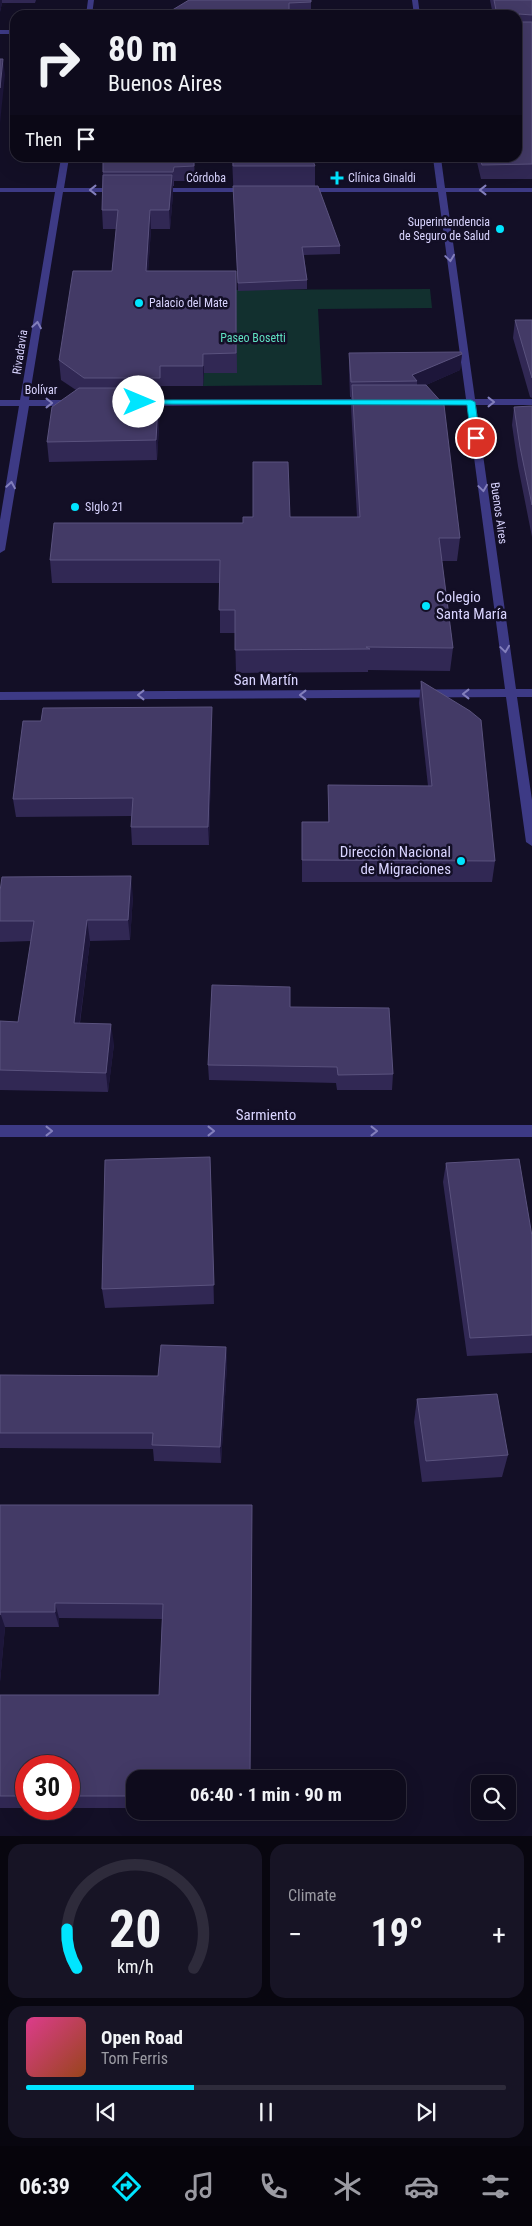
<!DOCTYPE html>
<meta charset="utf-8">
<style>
:root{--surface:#0e0b1c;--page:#171425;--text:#f1f3f6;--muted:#9b9ba3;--line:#2e2b3b;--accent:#00e5ff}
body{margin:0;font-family:"Roboto Condensed",sans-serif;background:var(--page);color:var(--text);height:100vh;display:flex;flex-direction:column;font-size:19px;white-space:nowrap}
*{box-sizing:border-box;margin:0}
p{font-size:16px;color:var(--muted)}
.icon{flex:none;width:28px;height:28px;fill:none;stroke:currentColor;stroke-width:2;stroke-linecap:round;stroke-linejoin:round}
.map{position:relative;height:1836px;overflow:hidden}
.sheet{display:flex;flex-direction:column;gap:8px;padding:8px;background:#08060f;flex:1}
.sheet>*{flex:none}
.banner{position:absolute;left:10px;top:10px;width:512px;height:152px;border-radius:15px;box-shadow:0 5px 20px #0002,0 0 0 1px var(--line);background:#0e0b1c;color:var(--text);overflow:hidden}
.fabs{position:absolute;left:471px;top:1775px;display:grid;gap:10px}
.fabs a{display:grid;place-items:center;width:45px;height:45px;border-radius:10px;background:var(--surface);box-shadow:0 5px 20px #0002,0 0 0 1px var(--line);font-size:25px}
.speed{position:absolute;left:15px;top:1755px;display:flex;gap:10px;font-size:25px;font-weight:700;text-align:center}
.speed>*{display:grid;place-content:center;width:65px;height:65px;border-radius:50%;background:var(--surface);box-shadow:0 5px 20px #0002,0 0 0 1px var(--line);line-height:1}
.speed .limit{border:8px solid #d22;background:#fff;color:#111}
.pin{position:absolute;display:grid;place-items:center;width:42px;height:42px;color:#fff;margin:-21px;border:2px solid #fff;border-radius:50%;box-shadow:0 1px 5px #0007}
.me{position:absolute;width:55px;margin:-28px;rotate:90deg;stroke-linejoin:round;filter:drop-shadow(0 0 4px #0008)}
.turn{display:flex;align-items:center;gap:18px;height:105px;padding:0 15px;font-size:22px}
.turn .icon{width:65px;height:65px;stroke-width:2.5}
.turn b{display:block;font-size:35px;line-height:42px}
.then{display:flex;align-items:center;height:48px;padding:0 15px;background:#0003;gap:10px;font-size:19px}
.big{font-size:38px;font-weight:700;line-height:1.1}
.sheet .card{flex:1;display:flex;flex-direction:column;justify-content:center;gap:8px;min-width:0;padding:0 18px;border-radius:15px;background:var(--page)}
.sheet .dial{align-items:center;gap:0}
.dial svg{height:130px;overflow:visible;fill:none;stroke:var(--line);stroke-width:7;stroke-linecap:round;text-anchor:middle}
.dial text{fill:var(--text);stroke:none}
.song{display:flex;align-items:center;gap:15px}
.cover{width:60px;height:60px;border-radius:8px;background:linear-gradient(135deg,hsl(330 70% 55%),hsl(20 70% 35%))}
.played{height:5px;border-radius:2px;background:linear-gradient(90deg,var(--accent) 35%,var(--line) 35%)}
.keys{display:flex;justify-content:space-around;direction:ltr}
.heat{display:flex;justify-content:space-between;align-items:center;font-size:28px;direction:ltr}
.sheet .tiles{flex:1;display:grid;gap:8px;grid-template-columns:1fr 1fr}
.card:last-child{grid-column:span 2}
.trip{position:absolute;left:126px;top:1770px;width:280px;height:50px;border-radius:15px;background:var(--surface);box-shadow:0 5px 20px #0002,0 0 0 1px var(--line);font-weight:700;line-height:50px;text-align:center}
.tabs{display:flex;height:80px;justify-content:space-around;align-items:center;background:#06040b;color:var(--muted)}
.tabs .icon{width:35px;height:35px}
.tabs .selected{color:var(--accent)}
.tabs b{font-size:22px;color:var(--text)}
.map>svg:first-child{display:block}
.green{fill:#12302f}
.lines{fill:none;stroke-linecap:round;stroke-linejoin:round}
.street{fill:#3d3a85;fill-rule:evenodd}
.wall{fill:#312854}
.shaded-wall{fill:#1d163a}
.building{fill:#433a66;stroke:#5a527e}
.oneway{stroke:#837fbc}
.route{fill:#00e5ff;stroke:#0095a6}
.poi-dot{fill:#00e5ff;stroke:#130f26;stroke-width:2}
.labels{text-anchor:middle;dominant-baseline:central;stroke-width:5;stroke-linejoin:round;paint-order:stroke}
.far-street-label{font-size:12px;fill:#d9d4ff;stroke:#130f26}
.far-poi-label{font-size:12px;fill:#d9d4ff;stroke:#130f26;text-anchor:start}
.far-park-label{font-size:12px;fill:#5fe0c0;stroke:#130f26}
.poi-label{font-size:15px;fill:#d9d4ff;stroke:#130f26;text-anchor:start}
.street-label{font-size:15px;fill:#d9d4ff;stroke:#130f26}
</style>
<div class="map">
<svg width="532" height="1836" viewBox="0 0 532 1836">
<rect width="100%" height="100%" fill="#130f26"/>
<!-- green -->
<path class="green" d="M 430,289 L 432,308 L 318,309 L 322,385 L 203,386 L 206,290 Z"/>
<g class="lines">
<!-- street -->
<path class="street" d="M 88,0 L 94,0 L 92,15 L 86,15 Z
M 412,0 L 418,0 L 420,15 L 414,15 Z
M 0,30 L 15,30 L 15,34 L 0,34 Z
M 61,158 L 69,158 L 64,188 L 120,188 L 124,190 L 120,192 L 63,192 L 29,400 L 75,400 L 80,403 L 75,406 L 29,406 L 5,550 L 0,553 L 0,520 L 19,406 L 0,406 L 0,400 L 20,400 L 55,192 L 0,192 L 0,188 L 56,188 Z
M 433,158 L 441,158 L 445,188 L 532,188 L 532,192 L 446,192 L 475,399 L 532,399 L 532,405 L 476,405 L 516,689 L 532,689 L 532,697 L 517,697 L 532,800 L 532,846 L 526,842 L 506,697 L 0,700 L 0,692 L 505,689 L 467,405 L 425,405 L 420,402 L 425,399 L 466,399 L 438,192 L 302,192 L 298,190 L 302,188 L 437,188 Z
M 154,188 L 250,188 L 254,190 L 250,192 L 154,192 Z
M 367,399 L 370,400 L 370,404 L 142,406 L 137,403 L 142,400 Z
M 0,1125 L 532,1125 L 532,1137 L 0,1137 Z"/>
</g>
<!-- wall -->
<path class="wall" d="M 0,0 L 36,0 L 35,3 L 2,3 L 0,12 Z
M 133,0 L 311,0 L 311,15 L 164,15 L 189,0 Z
M 490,0 L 532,0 L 532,179 L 481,179 L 476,158 L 518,158 L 518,15 L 493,15 Z
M 103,158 L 194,158 L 195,181 L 174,181 L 174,186 L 173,186 L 173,194 L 170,229 L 151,229 L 148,271 L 236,271 L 237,373 L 204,373 L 203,386 L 161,386 L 161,398 L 160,398 L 160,408 L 157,460 L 49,462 L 47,442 L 76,390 L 61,380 L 59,360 L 112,271 L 116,229 L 103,229 L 102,210 Z
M 232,158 L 344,158 L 343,160 L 313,161 L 315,166 L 315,186 L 340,246 L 340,254 L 304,255 L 307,280 L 307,289 L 238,291 Z
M 515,320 L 532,320 L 532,398 L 530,397 L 513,338 Z
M 349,353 L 462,354 L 460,370 L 426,385 L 460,538 L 457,561 L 442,561 L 453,648 L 450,671 L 368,670 L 368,672 L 236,673 L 235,633 L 220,633 L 220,583 L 52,583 L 50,560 L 243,523 L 290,517 L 357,517 L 351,407 L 351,397 L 350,397 L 349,369 Z
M 532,406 L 532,537 L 518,466 L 512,425 L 514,407 Z
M 421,681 L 495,861 L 492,882 L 302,882 L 302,822 L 328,822 L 328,785 L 428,786 L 419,703 Z
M 212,707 L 212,725 L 209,845 L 132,845 L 131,827 L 131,816 L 16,817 L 13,799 L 41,721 Z
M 0,891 L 133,896 L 130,940 L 90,941 L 80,1023 L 114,1044 L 108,1092 L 0,1090 L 0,1021 L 18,1022 L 31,941 L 0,942 Z
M 290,1007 L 393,1074 L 392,1090 L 337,1090 L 336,1083 L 209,1080 L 208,1065 Z
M 210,1157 L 214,1304 L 105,1308 L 102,1289 Z
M 446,1163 L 532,1236 L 532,1353 L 467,1356 L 443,1182 Z
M 226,1347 L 227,1364 L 221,1463 L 154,1461 L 153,1449 L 0,1448 L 0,1375 L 158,1376 Z
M 417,1399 L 508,1455 L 502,1477 L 422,1482 L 414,1422 Z
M 0,1505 L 252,1505 L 252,1521 L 135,1779 L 135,1808 L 69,1808 L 69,1766 L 26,1766 L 26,1808 L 0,1808 L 0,1695 L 159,1695 L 162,1619 L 59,1618 L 59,1627 L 5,1627 L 0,1682 Z"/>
<!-- shaded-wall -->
<path class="shaded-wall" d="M 0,0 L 2,0 L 2,3 L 0,12 Z
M 3,59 L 5,75 L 0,123 L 0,88 Z
M 172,175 L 173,194 L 170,229 L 169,210 Z
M 150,210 L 151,229 L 147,290 L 146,271 Z
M 203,354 L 204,373 L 203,386 Z
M 462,354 L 460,370 L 417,389 L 417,381 L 412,375 Z
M 159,388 L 160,408 L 157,460 L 156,440 Z
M 212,707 L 212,725 L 209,845 L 208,827 Z
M 131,876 L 133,896 L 130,940 L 128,920 Z
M 87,920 L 90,941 L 77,1043 L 74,1023 Z
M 111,1024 L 114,1044 L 108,1092 L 106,1073 Z
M 226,1347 L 227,1364 L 221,1463 L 220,1447 Z
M 55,1603 L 59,1618 L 59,1627 L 55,1612 Z
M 0,1612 L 5,1627 L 0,1682 Z"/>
<!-- building -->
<path class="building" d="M 189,0 L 311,0 L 311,2 L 289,3 L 289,15 L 164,15 Z
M 494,0 L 532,0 L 532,15 L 519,14 L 518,20 L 519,22 L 532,22 L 532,164 L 482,165 L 480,158 L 518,158 L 518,15 L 497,15 Z
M 0,59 L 3,59 L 0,88 Z
M 103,158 L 194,158 L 194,166 L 174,167 L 173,172 L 103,172 Z
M 233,158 L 312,158 L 315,166 L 233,166 Z
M 103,175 L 172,175 L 169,210 L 150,210 L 146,271 L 236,271 L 236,353 L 203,354 L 203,366 L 160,366 L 160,378 L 84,378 L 59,360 L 73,271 L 112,271 L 118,210 L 102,210 Z
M 233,186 L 318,186 L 340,246 L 302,247 L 307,280 L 238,283 Z
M 515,320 L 532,320 L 532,378 Z
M 461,352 L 462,354 L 412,375 L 417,381 L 351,382 L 349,353 Z
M 352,385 L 426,385 L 444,405 L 460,538 L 439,538 L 453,648 L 366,647 L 370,649 L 235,650 L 235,610 L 219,610 L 220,560 L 50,560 L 54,523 L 243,523 L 243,517 L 253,517 L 253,462 L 288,462 L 290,517 L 360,517 Z
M 79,388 L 159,388 L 156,440 L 47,442 L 52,407 Z
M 532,406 L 532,505 L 520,447 L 514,407 Z
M 421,681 L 470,711 L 481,720 L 495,861 L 302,860 L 302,822 L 329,822 L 328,785 L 432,786 Z
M 212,707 L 208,827 L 131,827 L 133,798 L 13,799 L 23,721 L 41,721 L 43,708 Z
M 131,876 L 128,920 L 87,920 L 74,1023 L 111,1024 L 106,1073 L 0,1070 L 0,1021 L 18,1022 L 34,921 L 0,921 L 0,891 L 2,877 Z
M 212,985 L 290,987 L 290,1007 L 389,1008 L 393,1074 L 338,1075 L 337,1067 L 208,1065 Z
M 210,1157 L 214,1285 L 102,1289 L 105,1160 Z
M 519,1159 L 532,1236 L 532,1335 L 470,1338 L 446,1163 Z
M 161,1345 L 226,1347 L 220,1447 L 152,1445 L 153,1433 L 0,1433 L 0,1375 L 158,1376 Z
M 497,1394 L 508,1455 L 426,1461 L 417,1399 Z
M 0,1505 L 252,1505 L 250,1779 L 135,1779 L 135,1796 L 69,1796 L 69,1766 L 26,1766 L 26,1796 L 0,1796 L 0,1695 L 159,1695 L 163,1604 L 55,1603 L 55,1612 L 0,1612 L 0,1615 Z"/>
<!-- one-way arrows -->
<defs><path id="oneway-chevron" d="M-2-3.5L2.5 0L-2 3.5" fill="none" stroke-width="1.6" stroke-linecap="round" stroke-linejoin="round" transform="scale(1.25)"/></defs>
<g class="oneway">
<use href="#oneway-chevron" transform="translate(93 190) rotate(180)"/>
<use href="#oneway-chevron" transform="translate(483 190) rotate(-180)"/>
<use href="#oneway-chevron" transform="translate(450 258) rotate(82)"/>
<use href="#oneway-chevron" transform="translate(37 325) rotate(-81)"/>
<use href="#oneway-chevron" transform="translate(491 402)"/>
<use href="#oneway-chevron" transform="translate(49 403)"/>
<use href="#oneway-chevron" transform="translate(11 485) rotate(-81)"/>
<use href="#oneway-chevron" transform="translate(483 488) rotate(82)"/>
<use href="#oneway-chevron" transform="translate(505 649) rotate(82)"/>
<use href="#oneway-chevron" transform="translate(466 694) rotate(180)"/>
<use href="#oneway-chevron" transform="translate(141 695) rotate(180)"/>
<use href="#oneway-chevron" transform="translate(303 695) rotate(180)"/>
<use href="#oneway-chevron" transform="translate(49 1131)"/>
<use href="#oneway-chevron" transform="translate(211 1131)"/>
<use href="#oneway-chevron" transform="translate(374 1131)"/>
</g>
<!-- route -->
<path class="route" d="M 139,400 L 471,400 L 475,402 L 480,438 L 476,440 L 471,438 L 467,405 L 136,404 L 136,401 Z"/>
<!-- markers -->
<g class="poi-dot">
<path d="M334.5 170.5h5v5h5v5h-5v5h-5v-5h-5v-5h5z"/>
<circle cx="500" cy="229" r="5"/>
<circle cx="139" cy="303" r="5"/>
<circle cx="75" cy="507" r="5"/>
<circle cx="426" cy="606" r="5"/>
<circle cx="461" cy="861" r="5"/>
</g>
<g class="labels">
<!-- far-street labels -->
<g class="far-street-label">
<text x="206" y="178">Córdoba</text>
<text transform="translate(20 352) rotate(-81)">Rivadavia</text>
<text x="41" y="390">Bolívar</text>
<text transform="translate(499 513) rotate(82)">Buenos Aires</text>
</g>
<!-- far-poi labels -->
<g class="far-poi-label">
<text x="348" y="178">Clínica Ginaldi</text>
<text x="490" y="222" text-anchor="end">Superintendencia<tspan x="490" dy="14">de Seguro de Salud</tspan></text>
<text x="149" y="303">Palacio del Mate</text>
<text x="85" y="507">SIglo 21</text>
</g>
<!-- far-park labels -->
<g class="far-park-label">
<text x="253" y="338">Paseo Bosetti</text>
</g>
<!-- poi labels -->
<g class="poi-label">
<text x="436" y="597">Colegio<tspan x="436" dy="17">Santa María</tspan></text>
<text x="451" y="852" text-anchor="end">Dirección Nacional<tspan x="451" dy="17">de Migraciones</tspan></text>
</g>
<!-- street labels -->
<g class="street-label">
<text x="266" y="680">San Martín</text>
<text x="266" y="1115">Sarmiento</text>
</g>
</g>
</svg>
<div class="fabs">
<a><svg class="icon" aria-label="search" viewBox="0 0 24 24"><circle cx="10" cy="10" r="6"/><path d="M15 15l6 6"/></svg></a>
</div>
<div class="speed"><div class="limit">30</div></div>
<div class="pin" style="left:476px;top:438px;background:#d93025"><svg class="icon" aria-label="arrive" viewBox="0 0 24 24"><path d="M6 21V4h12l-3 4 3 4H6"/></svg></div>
<svg class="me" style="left:139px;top:402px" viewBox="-20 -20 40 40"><circle r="19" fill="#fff"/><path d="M0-13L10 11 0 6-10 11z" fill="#00e5ff"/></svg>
<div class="trip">06:40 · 1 min · 90 m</div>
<div class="banner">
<div class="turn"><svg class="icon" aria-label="right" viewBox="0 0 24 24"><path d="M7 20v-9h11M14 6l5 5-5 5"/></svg><div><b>80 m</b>Buenos Aires</div></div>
<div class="then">Then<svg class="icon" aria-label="arrive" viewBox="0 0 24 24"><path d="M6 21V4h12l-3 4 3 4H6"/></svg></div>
</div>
</div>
<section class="sheet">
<div class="tiles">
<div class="card dial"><svg viewBox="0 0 100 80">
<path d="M14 69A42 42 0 1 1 86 69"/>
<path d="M14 69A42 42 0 0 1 8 45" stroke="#00e5ff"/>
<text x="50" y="56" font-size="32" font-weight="700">20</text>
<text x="50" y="72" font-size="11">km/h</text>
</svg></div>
<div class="card"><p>Climate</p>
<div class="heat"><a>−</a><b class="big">19°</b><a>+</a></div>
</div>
<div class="card">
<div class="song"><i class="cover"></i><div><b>Open Road</b><p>Tom Ferris</p></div></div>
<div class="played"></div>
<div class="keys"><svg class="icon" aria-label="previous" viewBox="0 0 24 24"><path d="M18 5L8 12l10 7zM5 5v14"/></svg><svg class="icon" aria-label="pause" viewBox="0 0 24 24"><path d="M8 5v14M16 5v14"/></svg><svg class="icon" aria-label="next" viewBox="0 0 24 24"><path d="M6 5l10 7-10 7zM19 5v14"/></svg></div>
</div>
</div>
</section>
<nav class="tabs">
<b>06:39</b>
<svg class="icon selected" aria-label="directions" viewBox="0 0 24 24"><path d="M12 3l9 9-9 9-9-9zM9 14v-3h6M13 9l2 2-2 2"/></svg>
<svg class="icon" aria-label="music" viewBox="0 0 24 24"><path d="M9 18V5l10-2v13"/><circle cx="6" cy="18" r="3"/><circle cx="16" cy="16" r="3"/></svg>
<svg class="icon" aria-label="phone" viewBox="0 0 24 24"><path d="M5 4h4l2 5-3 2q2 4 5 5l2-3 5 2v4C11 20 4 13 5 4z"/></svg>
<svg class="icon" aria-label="climate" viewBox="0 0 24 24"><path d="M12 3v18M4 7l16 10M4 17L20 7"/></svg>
<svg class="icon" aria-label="car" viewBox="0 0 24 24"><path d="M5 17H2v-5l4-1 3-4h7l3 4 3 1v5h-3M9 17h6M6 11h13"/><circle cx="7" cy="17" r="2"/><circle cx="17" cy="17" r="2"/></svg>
<svg class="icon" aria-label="filters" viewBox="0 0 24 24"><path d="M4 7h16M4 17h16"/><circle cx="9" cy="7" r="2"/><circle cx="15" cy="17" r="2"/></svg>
</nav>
